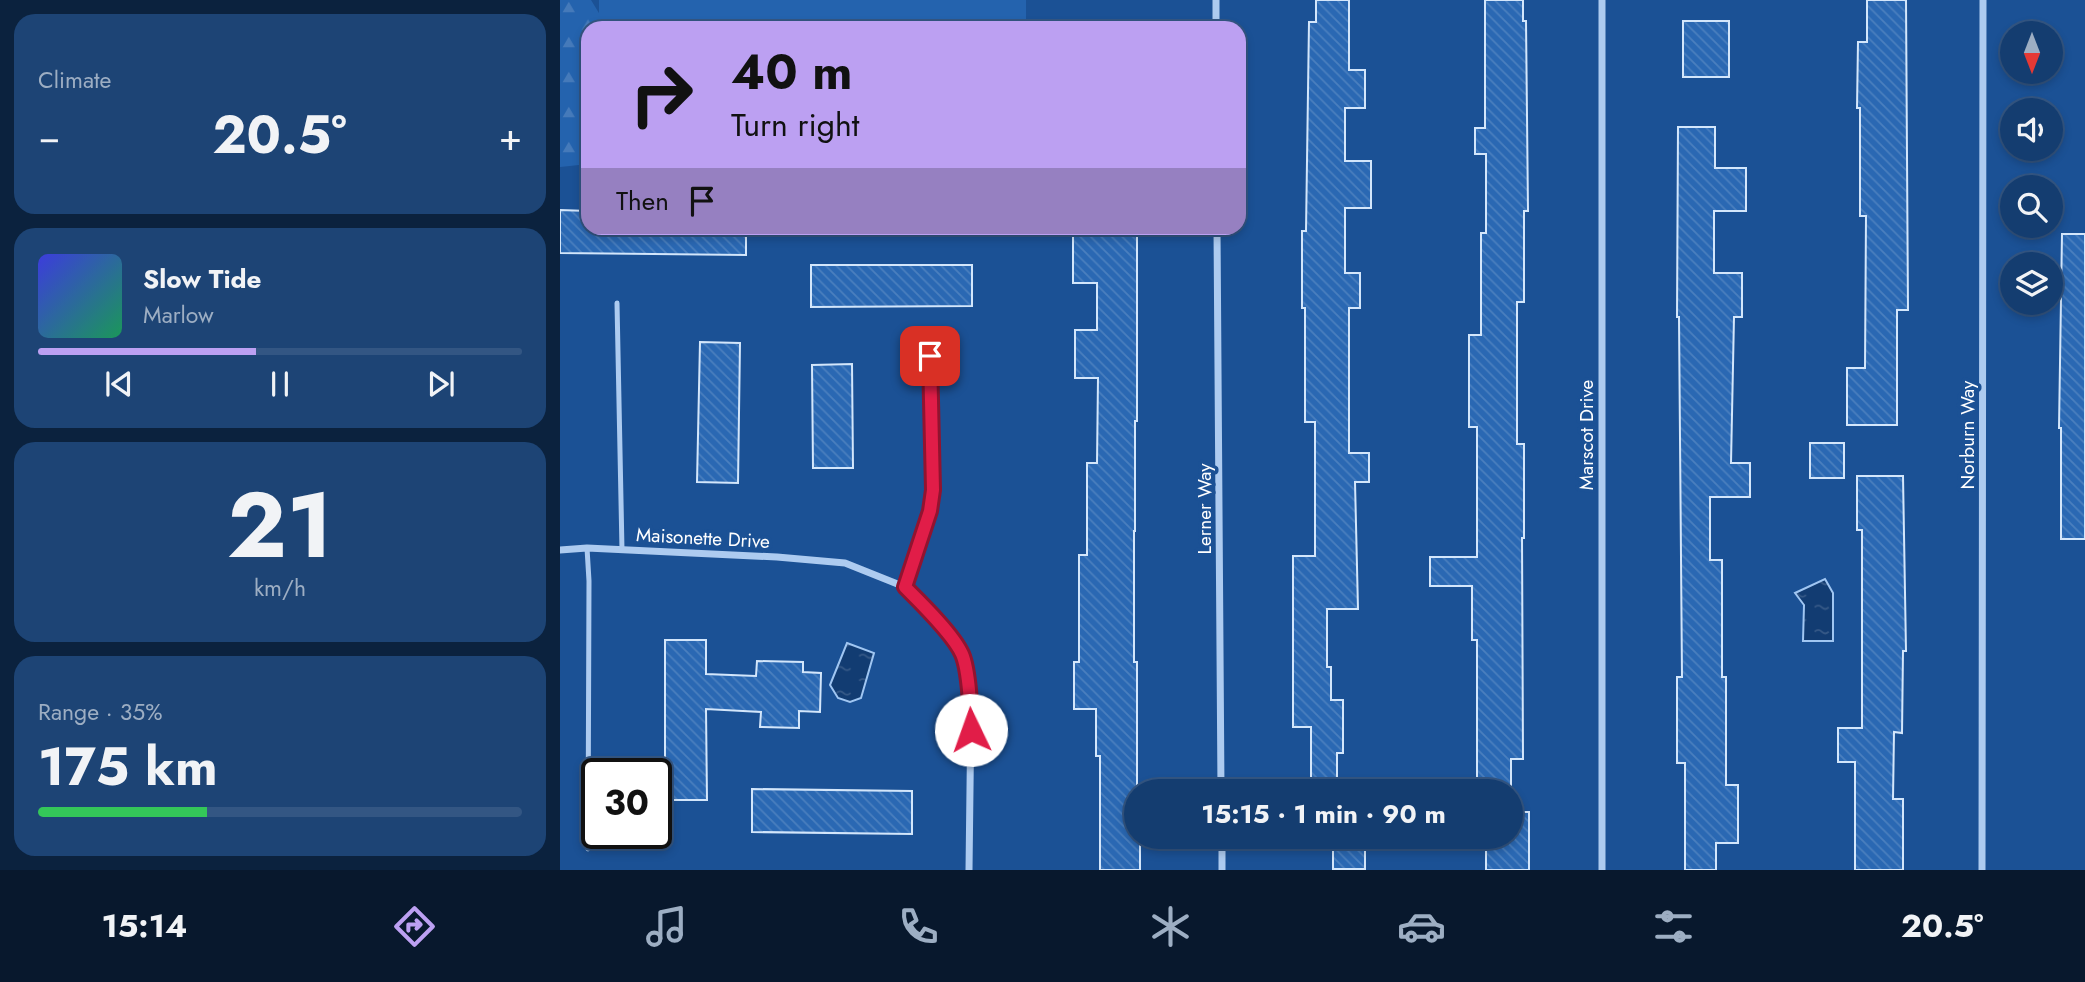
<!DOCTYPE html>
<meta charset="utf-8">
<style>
:root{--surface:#143d70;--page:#1d4475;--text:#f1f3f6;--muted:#9daec3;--line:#335683;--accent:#bca0f2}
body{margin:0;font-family:Jost,sans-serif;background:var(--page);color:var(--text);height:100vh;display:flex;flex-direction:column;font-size:26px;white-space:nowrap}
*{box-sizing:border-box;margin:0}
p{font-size:23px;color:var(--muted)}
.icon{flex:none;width:38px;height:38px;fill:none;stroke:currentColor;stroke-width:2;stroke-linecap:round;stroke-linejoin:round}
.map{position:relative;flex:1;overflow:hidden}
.side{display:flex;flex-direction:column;gap:14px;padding:14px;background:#0b223e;width:560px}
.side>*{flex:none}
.top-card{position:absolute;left:21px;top:21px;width:665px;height:214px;border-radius:21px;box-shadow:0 4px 10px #0003,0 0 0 2px var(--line);background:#bca0f2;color:#111;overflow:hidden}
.needle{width:46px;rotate:180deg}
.tools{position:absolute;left:1440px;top:21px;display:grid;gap:14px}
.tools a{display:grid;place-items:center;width:63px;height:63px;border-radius:50%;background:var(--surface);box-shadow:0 4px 10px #0003,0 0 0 2px var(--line);font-size:35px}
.speed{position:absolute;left:21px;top:758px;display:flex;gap:14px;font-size:35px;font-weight:700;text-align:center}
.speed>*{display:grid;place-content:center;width:91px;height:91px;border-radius:50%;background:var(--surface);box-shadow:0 4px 10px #0003,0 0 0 2px var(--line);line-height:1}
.speed .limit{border:4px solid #111;border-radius:10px;background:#fff;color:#111}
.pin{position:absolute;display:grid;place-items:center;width:60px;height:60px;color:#fff;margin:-30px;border-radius:14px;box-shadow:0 4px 10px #0006}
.me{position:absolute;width:77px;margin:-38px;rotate:357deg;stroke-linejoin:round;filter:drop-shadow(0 0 5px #0008)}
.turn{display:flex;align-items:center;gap:24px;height:147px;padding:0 35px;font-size:32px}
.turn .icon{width:91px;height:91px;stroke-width:2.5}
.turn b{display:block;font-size:49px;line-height:60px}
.then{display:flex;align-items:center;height:66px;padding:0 35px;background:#0003;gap:14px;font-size:26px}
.big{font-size:52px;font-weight:700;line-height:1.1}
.side .card{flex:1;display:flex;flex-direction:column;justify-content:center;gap:10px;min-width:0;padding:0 24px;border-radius:21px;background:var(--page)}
.side .dial{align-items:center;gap:0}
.dial b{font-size:91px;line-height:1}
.song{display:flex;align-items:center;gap:21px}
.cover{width:84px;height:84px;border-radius:10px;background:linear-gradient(135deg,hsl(240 70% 55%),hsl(150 70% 35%))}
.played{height:7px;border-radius:4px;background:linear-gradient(90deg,var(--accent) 45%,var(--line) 45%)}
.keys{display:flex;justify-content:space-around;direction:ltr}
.heat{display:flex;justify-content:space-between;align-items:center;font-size:38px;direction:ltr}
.charge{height:10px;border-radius:5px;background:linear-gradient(90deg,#34c759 35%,var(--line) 0)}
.trip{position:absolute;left:564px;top:779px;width:399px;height:70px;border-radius:35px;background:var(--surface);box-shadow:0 4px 10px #0003,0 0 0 2px var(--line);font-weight:700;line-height:70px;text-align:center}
.tabs{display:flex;height:112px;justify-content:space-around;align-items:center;background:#08182d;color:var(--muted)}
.tabs .icon{width:49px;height:49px}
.tabs .active{color:var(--accent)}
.tabs b{font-size:32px;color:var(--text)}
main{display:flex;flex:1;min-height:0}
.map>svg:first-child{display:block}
.forest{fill:url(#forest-firs)}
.park{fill:#2463ae}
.water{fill:url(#water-ripples);stroke:#a0c6f2;stroke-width:2}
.building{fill:url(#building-back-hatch);stroke:#d3e6fb;stroke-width:2}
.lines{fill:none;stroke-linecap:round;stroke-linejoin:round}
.lane{stroke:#adcbf0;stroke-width:5}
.street{stroke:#adcbf0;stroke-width:7}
.route-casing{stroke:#92132f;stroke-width:18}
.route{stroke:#e11d48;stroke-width:12}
.labels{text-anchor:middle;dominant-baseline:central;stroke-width:7;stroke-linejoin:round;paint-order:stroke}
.street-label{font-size:19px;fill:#fff;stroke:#1b5195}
</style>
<main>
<section class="side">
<div class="card"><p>Climate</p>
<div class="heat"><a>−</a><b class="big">20.5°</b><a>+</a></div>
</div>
<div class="card">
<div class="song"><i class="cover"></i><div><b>Slow Tide</b><p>Marlow</p></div></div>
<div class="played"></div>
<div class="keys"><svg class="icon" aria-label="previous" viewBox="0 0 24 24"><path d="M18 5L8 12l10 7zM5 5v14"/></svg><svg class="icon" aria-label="pause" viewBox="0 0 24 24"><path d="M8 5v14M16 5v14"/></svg><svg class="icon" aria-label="next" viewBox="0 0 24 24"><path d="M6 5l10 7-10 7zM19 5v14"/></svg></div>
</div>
<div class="card dial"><b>21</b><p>km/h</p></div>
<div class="card"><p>Range · 35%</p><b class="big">175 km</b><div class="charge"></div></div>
</section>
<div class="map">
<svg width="1525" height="870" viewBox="0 0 1525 870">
<defs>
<pattern id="forest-firs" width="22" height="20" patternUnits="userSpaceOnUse" patternTransform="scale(1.75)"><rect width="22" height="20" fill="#2463ae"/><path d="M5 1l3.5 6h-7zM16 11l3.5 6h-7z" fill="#457aba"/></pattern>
<pattern id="water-ripples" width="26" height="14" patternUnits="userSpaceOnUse" patternTransform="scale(1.75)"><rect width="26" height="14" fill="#123c72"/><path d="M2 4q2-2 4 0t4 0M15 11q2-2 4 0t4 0" fill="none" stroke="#365987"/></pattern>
<pattern id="building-back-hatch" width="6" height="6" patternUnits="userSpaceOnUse" patternTransform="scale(1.75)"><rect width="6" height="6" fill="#2a68b3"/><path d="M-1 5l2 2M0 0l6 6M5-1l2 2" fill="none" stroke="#4a7fbe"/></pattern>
</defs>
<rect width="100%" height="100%" fill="#1b5195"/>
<!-- forest -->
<path class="forest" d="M 0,0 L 31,0 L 48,28 L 28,28 L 28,164 L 0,167 Z"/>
<!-- park -->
<path class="park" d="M 39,0 L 466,0 L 466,28 L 39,28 Z"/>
<!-- water -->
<path class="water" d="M 1265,579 L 1273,593 L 1273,641 L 1243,641 L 1244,605 L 1235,593 Z
M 287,643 L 314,653 L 301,698 L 290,702 L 278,698 L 270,685 Z"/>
<!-- building -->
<path class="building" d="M 756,0 L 789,0 L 789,70 L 805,70 L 805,108 L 785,108 L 785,161 L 811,161 L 811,208 L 785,208 L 785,273 L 800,273 L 800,308 L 789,308 L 789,453 L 809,453 L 809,482 L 795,482 L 798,609 L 767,609 L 767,667 L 771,667 L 771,700 L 783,700 L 783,753 L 777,753 L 777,791 L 751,791 L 751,727 L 733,727 L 733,556 L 755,556 L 755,422 L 745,422 L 745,308 L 742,308 L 742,231 L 746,231 L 749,22 L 756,22 Z
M 925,0 L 963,0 L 963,21 L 966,21 L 968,211 L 964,211 L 964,302 L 957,302 L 957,444 L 964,444 L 964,538 L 962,538 L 963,759 L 951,759 L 951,812 L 969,812 L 969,870 L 926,870 L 926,836 L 950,836 L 950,791 L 917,791 L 917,640 L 912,640 L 912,586 L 870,586 L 870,557 L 917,557 L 917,427 L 909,427 L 909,335 L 921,335 L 921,233 L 926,233 L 926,154 L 915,154 L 915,128 L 925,128 Z
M 1307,0 L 1346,0 L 1348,310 L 1337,310 L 1337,425 L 1287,425 L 1287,368 L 1305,368 L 1306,216 L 1300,216 L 1300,108 L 1297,108 L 1298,42 L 1307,42 Z
M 1123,21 L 1169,21 L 1169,77 L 1123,77 Z
M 1118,127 L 1155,127 L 1155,168 L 1186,168 L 1186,211 L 1154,211 L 1154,273 L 1182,273 L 1182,317 L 1174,317 L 1171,463 L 1190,463 L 1190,497 L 1150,497 L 1150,560 L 1162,560 L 1162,677 L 1166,677 L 1166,785 L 1178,785 L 1178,843 L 1156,843 L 1156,870 L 1125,870 L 1125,763 L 1117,763 L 1117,677 L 1122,677 L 1119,317 L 1117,317 Z
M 0,210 L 28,211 L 28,228 L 186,228 L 186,255 L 0,253 Z
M 513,228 L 577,228 L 577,421 L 575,421 L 575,531 L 574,531 L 574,662 L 577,662 L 577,789 L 580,791 L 576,791 L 576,836 L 580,836 L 580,870 L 540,870 L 540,756 L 536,756 L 536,709 L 514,709 L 514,662 L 519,662 L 519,555 L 527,555 L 527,463 L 537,463 L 538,378 L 515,378 L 515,330 L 537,330 L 537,283 L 513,283 Z
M 1502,234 L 1525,234 L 1525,539 L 1501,539 L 1501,428 L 1499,428 Z
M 251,265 L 412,265 L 412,306 L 251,307 Z
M 140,342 L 180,343 L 178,483 L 137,482 Z
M 292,364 L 293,468 L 253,468 L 252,365 Z
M 1250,443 L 1284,443 L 1284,478 L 1250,478 Z
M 1297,476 L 1343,476 L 1346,651 L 1343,651 L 1342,733 L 1334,732 L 1333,799 L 1343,799 L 1343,870 L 1295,870 L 1295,762 L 1278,762 L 1278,728 L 1302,728 L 1302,530 L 1297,530 Z
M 105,640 L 146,640 L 146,674 L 196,676 L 197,661 L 243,662 L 243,672 L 261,673 L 260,712 L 239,711 L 239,728 L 200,727 L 201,712 L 146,709 L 147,800 L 105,800 Z
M 192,789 L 352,791 L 352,834 L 192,832 Z
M 773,836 L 805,836 L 805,869 L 773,869 Z"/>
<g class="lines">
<!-- lane -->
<path class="lane" d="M 57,303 L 62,550
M 27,548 L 29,581 L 28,849
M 345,587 L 370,511 L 373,490 L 370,356"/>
<!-- street -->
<path class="street" d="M 656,0 L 656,28
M 1042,0 L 1042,870
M 657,228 L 661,791
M 0,550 L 27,548 L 217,557 L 285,563 L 345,587 L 377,620 L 402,654 L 411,707 L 409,870
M 662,836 L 662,870
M 1422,870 L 1423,0"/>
</g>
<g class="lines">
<defs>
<path id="route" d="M 370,356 L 373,490 L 370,511 L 345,587 C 361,603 393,634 402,654 C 409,670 411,712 411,730"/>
</defs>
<!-- route casing -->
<use href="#route" class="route-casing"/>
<!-- route -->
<use href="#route" class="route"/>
</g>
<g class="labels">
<!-- street labels -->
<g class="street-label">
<text transform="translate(1026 435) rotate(-90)">Marscot Drive</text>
<text transform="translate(1407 435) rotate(-90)">Norburn Way</text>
<text transform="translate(644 509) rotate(-90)">Lerner Way</text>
<text transform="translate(143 538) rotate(3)">Maisonette Drive</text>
</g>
</g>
</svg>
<div class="tools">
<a><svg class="needle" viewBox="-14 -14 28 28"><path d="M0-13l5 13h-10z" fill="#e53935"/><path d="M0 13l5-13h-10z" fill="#9daec3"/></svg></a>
<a><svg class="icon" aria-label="sound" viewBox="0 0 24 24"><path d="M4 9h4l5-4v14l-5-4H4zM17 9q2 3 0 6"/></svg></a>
<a><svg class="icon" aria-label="search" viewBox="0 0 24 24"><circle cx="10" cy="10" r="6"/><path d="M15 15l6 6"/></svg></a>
<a><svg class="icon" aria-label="layers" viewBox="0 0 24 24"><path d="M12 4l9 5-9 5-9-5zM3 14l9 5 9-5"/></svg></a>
</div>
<div class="speed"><div class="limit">30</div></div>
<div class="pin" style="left:370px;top:356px;background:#d93025"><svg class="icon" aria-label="arrive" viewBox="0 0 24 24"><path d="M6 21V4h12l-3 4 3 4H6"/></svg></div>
<svg class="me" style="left:411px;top:730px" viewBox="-20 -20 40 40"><circle r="19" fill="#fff"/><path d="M0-13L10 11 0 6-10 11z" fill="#e11d48"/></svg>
<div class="trip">15:15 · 1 min · 90 m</div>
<div class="top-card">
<div class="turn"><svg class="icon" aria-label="right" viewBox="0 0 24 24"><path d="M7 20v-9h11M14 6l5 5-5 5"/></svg><div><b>40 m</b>Turn right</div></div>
<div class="then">Then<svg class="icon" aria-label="arrive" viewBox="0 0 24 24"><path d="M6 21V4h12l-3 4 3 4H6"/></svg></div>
</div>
</div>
</main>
<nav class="tabs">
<b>15:14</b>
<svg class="icon active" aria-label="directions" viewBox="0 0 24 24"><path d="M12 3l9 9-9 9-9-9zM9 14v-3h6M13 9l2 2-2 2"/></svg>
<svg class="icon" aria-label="music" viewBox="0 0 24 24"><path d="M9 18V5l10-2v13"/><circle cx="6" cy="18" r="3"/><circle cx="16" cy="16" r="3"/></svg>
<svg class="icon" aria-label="phone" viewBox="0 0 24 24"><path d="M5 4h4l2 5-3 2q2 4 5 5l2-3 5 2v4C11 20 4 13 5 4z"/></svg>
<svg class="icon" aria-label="climate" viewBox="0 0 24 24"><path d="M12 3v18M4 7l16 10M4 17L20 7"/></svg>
<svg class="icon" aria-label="car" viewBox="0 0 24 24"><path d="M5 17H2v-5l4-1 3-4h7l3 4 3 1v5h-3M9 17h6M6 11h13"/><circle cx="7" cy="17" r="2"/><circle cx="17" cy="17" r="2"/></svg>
<svg class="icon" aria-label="filters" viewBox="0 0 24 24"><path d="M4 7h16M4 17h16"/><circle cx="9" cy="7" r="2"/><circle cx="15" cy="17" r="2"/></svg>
<b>20.5°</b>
</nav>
